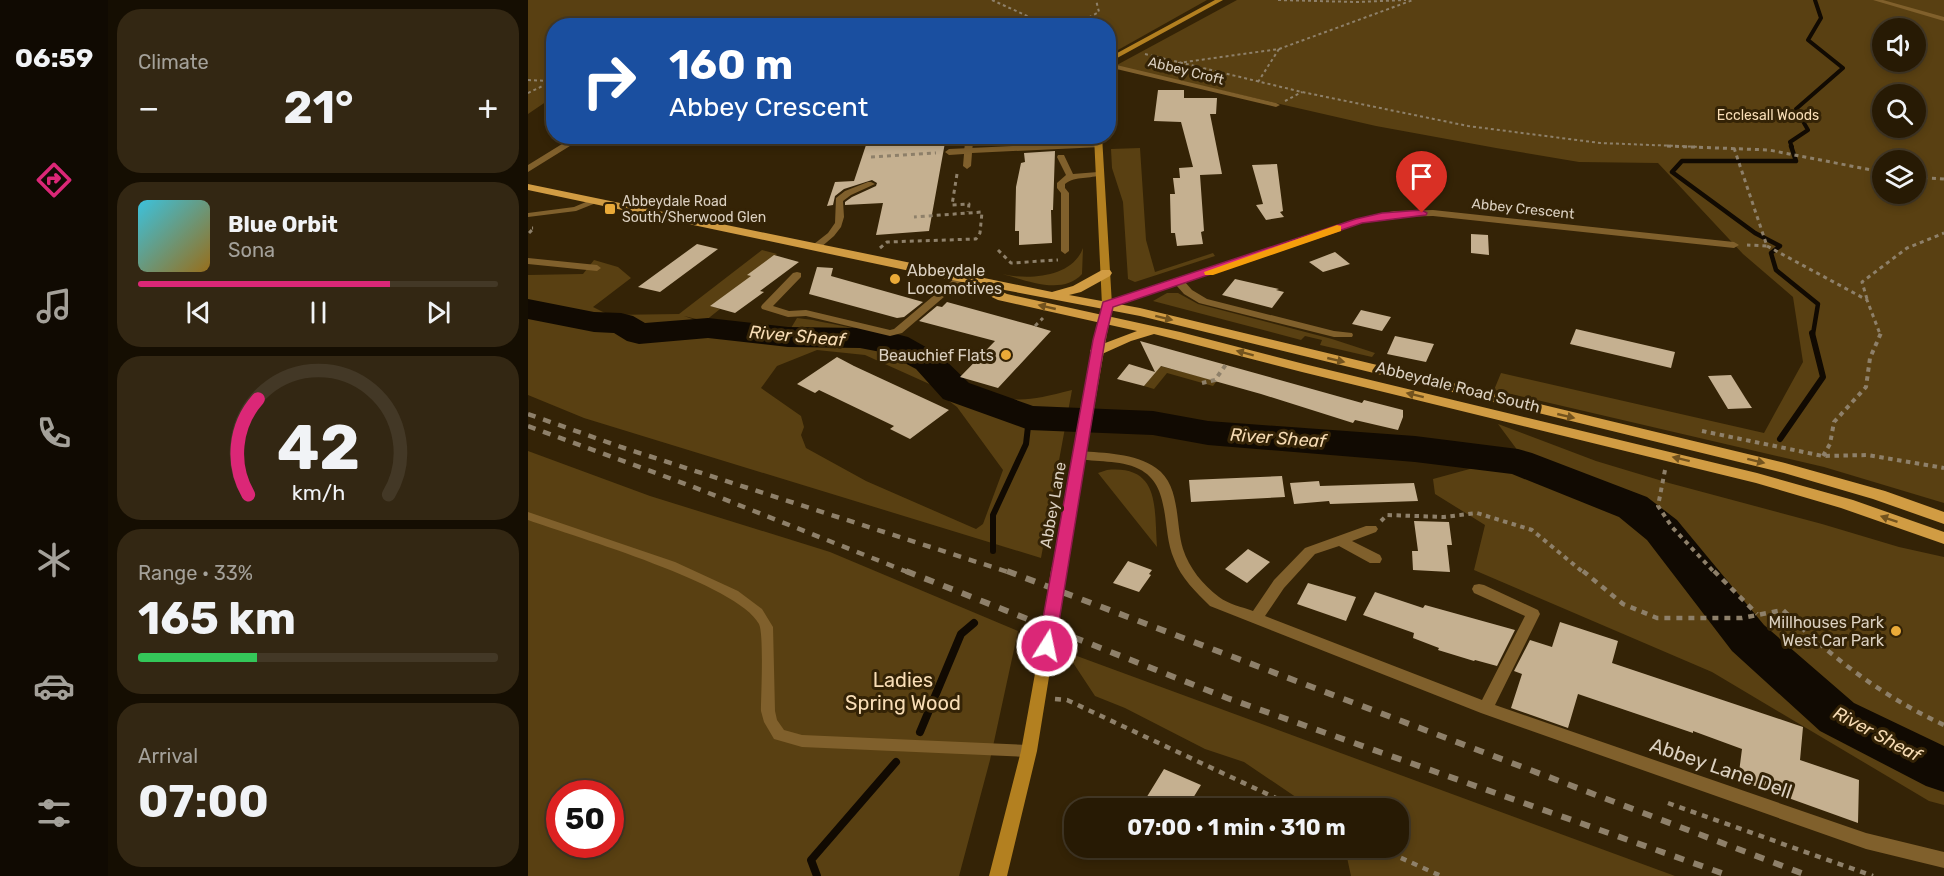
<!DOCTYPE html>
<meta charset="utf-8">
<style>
:root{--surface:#271a04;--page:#332713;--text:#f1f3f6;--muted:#a4a19a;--line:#433826;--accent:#db2777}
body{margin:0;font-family:Rubik,sans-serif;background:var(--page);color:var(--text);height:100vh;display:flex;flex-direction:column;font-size:22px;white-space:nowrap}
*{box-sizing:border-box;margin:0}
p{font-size:20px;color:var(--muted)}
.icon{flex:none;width:33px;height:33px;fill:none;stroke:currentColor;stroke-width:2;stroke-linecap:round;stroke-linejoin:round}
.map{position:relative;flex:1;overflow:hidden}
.side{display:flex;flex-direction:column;gap:9px;padding:9px;background:#150e02;width:420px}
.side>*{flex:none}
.banner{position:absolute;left:18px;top:18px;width:570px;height:126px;border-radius:24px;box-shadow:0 3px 9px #0003,0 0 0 2px var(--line);background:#1a4fa0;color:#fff;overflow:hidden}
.tools{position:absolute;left:1344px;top:18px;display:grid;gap:12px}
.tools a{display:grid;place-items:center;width:54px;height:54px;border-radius:50%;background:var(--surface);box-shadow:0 3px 9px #0003,0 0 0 2px var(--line);font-size:30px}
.speed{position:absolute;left:18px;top:780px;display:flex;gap:12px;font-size:30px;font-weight:700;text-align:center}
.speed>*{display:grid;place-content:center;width:78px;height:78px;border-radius:50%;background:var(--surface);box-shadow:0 3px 9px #0003,0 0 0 2px var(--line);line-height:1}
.speed .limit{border:9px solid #d22;background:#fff;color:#111}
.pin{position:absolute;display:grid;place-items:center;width:51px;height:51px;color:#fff;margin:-62px -26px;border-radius:50% 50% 50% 0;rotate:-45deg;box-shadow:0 0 6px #0007}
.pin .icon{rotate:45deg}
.me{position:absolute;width:66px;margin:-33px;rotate:10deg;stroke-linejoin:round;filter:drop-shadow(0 0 4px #0008)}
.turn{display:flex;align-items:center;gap:21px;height:126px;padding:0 24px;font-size:27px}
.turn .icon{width:78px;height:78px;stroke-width:2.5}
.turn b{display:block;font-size:42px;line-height:51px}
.big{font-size:45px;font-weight:700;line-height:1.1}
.side .card{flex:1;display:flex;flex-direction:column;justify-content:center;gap:9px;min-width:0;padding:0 21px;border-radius:24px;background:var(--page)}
.side .dial{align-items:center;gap:0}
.dial svg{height:156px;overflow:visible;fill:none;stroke:var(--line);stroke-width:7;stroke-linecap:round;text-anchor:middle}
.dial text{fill:var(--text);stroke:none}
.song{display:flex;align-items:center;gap:18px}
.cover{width:72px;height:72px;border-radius:9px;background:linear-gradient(135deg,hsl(190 70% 55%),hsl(40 70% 35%))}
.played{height:6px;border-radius:3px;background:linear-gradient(90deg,var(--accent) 70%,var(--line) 70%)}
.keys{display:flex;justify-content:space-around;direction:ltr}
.heat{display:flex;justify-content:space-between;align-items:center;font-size:33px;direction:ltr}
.charge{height:9px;border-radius:4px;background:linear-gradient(90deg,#34c759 33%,var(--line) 0)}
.trip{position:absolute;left:536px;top:798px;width:345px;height:60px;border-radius:24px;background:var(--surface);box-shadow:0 3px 9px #0003,0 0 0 2px var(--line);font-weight:700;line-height:60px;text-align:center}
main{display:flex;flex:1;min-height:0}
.dock{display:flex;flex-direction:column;width:108px;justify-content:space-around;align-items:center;background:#100a02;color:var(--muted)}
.dock .icon{width:42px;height:42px}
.dock .selected{color:var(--accent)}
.dock b{font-size:27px;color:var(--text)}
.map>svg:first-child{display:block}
.green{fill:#594012;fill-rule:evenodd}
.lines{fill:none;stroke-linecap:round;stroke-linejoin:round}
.stream-far3{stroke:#110a02;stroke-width:4}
.stream-far2{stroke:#110a02;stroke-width:4.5}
.stream-far1{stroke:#110a02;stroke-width:6}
.stream{stroke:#110a02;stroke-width:8}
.river{fill:#110a02;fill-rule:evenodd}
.building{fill:#c5b090}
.path-far3{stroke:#8e806a;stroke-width:2;stroke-dasharray:3 3;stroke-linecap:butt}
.path-far2{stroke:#8e806a;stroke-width:3;stroke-dasharray:4 4;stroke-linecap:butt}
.path-far1{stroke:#8e806a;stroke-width:4;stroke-dasharray:4.5 4.5;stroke-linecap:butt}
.path{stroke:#8e806a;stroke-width:4.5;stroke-dasharray:6 6;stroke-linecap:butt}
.service{fill:#80602c;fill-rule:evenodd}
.minor{fill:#80602c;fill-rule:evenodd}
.secondary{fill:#b38020;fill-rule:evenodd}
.primary{fill:#d19c43;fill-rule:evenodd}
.rail-far1{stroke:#8e806a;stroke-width:4.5;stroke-dasharray:8 8;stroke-linecap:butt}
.rail{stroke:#8e806a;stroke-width:6;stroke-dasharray:10 10;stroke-linecap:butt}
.secondary-bridge-far1{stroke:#b38020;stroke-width:12}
.secondary-bridge{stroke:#b38020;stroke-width:16}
.oneway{fill:#73531e}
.route{fill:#db2777;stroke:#8e194d;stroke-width:1.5}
.slow{fill:#f59e0b}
.poi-dot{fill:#eaaa38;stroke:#342306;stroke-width:2}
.labels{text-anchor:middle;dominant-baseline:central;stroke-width:6;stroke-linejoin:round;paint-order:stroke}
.far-street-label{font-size:14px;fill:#dbd0c0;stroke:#342306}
.far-park-label{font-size:14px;fill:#f8ddb6;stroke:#342306}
.far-poi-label{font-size:14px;fill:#dbd0c0;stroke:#342306;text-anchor:start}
.poi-label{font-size:16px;fill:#dbd0c0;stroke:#342306;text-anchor:end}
.street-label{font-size:16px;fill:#dbd0c0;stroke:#342306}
.water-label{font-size:18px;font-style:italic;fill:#f6dbb4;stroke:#342306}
.near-park-label{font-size:20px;fill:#f8ddb6;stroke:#342306}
.near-street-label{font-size:20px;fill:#dbd0c0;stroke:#342306}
</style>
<main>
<nav class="dock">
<b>06:59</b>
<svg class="icon selected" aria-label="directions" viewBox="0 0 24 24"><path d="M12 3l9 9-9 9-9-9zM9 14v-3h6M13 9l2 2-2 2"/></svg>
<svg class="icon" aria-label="music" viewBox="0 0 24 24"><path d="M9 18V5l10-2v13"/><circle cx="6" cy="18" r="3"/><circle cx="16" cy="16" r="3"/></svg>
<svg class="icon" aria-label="phone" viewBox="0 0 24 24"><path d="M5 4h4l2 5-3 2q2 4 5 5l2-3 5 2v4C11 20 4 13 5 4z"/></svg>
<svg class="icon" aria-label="climate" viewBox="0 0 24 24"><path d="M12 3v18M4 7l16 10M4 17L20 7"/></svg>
<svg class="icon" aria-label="car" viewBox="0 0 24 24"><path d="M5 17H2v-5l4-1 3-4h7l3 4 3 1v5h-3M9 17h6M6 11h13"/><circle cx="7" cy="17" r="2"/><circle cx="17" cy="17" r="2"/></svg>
<svg class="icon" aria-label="filters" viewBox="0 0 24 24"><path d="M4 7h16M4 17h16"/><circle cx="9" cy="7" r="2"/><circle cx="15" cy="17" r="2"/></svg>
</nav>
<section class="side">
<div class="card"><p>Climate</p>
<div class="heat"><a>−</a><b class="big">21°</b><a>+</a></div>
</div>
<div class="card">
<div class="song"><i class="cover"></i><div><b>Blue Orbit</b><p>Sona</p></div></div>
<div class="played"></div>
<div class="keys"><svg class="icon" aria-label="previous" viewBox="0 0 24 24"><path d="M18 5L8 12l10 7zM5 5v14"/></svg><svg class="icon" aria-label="pause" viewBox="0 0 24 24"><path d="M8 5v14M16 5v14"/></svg><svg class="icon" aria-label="next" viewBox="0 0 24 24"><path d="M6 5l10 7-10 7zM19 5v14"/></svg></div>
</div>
<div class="card dial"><svg viewBox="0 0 100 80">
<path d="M14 69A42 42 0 1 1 86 69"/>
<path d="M14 69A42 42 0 0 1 19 20" stroke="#db2777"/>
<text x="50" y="56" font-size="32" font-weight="700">42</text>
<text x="50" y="72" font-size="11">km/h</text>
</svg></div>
<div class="card"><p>Range · 33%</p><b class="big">165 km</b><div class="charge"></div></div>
<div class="card"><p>Arrival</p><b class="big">07:00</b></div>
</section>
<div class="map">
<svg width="1416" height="876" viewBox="0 0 1416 876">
<rect width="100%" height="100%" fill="#342306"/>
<!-- green -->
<path class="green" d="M 0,0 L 679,0 L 581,55 L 580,26 L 26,26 L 25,97 L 0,114 Z
M 709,0 L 1416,0 L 1416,503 L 1296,467 L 966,390 L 973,373 L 1236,433 L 1275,362 L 1265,297 L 1215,254 L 1130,163 L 1051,162 L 968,148 L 848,126 L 587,66 ZM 1354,28 L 1388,28 L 1388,62 L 1354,62 ZM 1354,94 L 1388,94 L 1388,128 L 1354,128 ZM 1354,160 L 1388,160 L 1388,194 L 1354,194 Z
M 612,148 L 618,240 L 627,272 L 685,253 L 687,256 L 607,282 L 600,279 L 595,202 L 584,168 L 583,149 Z
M 555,248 L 554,274 C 534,296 498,280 474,274 C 500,280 544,278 555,248 Z
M 234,250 L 249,254 L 220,275 L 230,278 L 183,306 L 192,309 L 177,321 L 156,316 L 167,320 L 234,331 L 263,328 L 269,318 L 285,320 C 316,327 416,341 421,377 L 408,387 L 337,355 L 289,350 L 249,366 L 233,388 L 273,416 L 276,427 L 273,435 L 278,448 L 338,481 L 448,529 L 455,524 L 475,470 L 429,407 L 417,398 L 433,381 C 481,405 493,403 544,390 L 513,558 L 56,418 L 0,395 L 0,275 L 55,274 L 66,260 L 90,267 L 103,278 L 65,307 L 81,315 L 151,314 Z
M 639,293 L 650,293 L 670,304 L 804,339 L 847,353 L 844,357 L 792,345 L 794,340 L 777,336 L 773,340 L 625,301 Z
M 632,366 L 689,381 L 685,386 L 639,373 L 626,389 L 616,386 Z
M 970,424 L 1068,461 L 1141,483 L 1294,524 L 1371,547 L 1416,557 L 1416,805 L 1401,801 L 1184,672 L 946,570 L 957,525 L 907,494 L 905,479 L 993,455 Z
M 0,451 L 122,496 L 302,552 L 490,631 L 462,760 L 431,876 L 0,876 ZM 32,794 L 82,794 L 82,844 L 32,844 Z
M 579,470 C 633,465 626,509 629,547 L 570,473 Z
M 538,652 L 1147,876 L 823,876 L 817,848 L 870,848 L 870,808 L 784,808 L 716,762 L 677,749 L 597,708 L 567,696 Z"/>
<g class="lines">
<!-- stream-far3 -->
<path class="stream-far3" d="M 1264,147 L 1262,142 L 1280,130 L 1268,109 L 1315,68 L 1280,40 L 1293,18 L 1287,0"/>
<!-- stream-far2 -->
<path class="stream-far2" d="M 1263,146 L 1268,161 L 1154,161 L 1144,172 L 1227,233 L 1252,246 L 1243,253 L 1248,270 L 1290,304 L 1285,334"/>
<!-- stream-far1 -->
<path class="stream-far1" d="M 1252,439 L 1295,377 L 1284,333
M 465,551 L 465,515 L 498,444 L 501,418"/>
<!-- stream -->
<path class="stream" d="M 392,732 L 433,634 L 446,623
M 289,876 L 283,860 L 368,762"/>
<!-- river -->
<path class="river" d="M 0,299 L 66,312 L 93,313 L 105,316 L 117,323 L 180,318 L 260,327 L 332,328 L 368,334 L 380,337 L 412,355 L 441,383 L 505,406 L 625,411 L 680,421 L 887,436 L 990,449 L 1004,453 L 1119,497 L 1149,520 L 1236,625 L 1326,703 L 1416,746 L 1416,792 L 1398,786 L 1292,731 L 1204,651 L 1119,540 L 1091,517 L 984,474 L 887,462 L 680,445 L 625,435 L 501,430 L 415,399 L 388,369 L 358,353 L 332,348 L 260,347 L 180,338 L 111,344 L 99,341 L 86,333 L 66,332 L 0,319 Z"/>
</g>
<!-- building -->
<path class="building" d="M 630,90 L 656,90 L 656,98 L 689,98 L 688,114 L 682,114 L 694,174 L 672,175 L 676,231 L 673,232 L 675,244 L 649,246 L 647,233 L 643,233 L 642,194 L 647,194 L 645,178 L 652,178 L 651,168 L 665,167 L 653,122 L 626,121 Z
M 418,137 L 401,231 L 348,235 L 355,203 L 317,205 L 317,202 L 324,197 L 348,186 L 349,183 L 344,180 L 316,189 L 307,196 L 305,205 L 299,206 L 307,182 L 326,181 L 339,142 Z
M 527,151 L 525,210 L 523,210 L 524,243 L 491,245 L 491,231 L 487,231 L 488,187 L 493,163 L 497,162 L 496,153 Z
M 749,164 L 755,211 L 752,212 L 756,217 L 738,220 L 728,205 L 735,204 L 724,165 Z
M 943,234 L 960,235 L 961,255 L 943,253 Z
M 169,244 L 190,249 L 132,292 L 110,287 Z
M 807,252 L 822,264 L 795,272 L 781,262 Z
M 246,255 L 271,262 L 232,291 L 236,292 L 207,313 L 182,306 L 223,276 L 219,275 Z
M 289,267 L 305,268 L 303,276 L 395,302 L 376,317 L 369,318 L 281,294 Z
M 707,279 L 751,289 L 748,290 L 756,292 L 744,308 L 694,295 Z
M 419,302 L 503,325 L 523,331 L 470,388 L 432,377 L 467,341 L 391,321 L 409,306 L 414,307 Z
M 833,310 L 863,317 L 854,331 L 824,324 Z
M 1048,329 L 1147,352 L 1143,368 L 1042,344 Z
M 867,336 L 906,344 L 898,362 L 859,354 Z
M 612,341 L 834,403 L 836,400 L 875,410 L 875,417 L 870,430 L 827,420 L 825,423 L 733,394 L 633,366 L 616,386 L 589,379 L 601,364 L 627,372 Z
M 309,357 L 326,366 L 421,410 L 382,439 L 362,429 L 366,426 L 291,390 L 287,393 L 269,384 Z
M 1203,375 L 1218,399 L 1224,408 L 1200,409 L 1180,376 Z
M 754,476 L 757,497 L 663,502 L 661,480 Z
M 791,481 L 792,486 L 886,483 L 890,501 L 802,504 L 801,501 L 766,504 L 762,483 Z
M 886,521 L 921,522 L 924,545 L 919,545 L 922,572 L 885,570 L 884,551 L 890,551 Z
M 720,549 L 742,562 L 719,583 L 697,569 Z
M 600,561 L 624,570 L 621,574 L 623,575 L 611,592 L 585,583 Z
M 780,583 L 828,597 L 818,621 L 769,604 Z
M 847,592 L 895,608 L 897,605 L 987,630 L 969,666 L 947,660 L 946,661 L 910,650 L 911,648 L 885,638 L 886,633 L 835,615 Z
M 1032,622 L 1090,641 L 1084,663 L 1275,727 L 1272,760 L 1331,780 L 1330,823 L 1210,780 L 1214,749 L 1165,731 L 1165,733 L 1050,694 L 1040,728 L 983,708 L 994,674 L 986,671 L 1002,640 L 1024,647 Z
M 636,769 L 673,785 L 662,803 L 648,797 L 641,808 L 612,808 Z"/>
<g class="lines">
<!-- path-far3 -->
<path class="path-far3" d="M 464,0 L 521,26
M 750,0 L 828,2 L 878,0
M 545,26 L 571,12 L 568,0
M 617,54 L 774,92 L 940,126 L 1072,143 L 1175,147
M 650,63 L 751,49 L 885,0
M 0,80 L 23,81
M 730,82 L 751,49
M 0,93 L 25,81
M 757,101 L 774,92"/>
<!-- path-far2 -->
<path class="path-far2" d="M 1139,146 L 1241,150 L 1354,172
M 1206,148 L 1239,246 L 1219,245
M 343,157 L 408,153
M 429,174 L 424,205 L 441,204 L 440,212
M 1388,177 L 1416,179
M 1,233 L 6,228 L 4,228
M 1239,246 L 1339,300 L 1352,334
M 352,248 L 359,242 L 448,239 L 452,233 L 454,212 L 386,217
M 470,250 L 483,263 L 530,260
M 1339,299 L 1334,282 L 1379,248 L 1416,233
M 507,326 L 515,318"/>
<!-- path-far1 -->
<path class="path-far1" d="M 674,383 L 687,380 L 699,363
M 1174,431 L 1295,456 L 1340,455 L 1416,468
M 1295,456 L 1302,444 L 1306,422 L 1338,387 L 1342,358 L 1353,333
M 1137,470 L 1130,506 L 1144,527 L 1187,573
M 853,521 L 859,515 L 916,517 L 949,513 L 1004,530 L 1056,573"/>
<!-- path -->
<path class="path" d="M 1055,571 L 1095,604 L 1129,618 L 1214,618 L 1255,610 C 1304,658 1354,696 1416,725
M 1186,571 L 1229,614
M 527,699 L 539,700 L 769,808
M 1140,803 L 1345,876
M 851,848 L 913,876"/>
<!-- service -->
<path class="service" d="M 438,136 L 446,136 L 444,151 L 440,153 L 436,151 Z
M 530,155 L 536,155 L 545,174 L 570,172 L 574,174 C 562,180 548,175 537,184 L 537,188 L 541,193 L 541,251 L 537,254 L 533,251 L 533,193 L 529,188 L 529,183 L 538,175 L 529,157 Z
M 340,182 L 343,182 L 347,184 L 323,195 L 315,201 L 316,217 L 313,227 L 306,236 L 292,248 L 286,248 L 286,244 L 300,233 L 307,223 L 308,198 L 317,191 Z
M 65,199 L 68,199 L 68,203 L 48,211 L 0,217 L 0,213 L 46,207 Z
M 0,258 L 69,265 L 73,268 L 69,271 L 0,264 Z
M 0,512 L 147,562 L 210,591 L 234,609 L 245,627 L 247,711 L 249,720 L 256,730 L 274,735 L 501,745 L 506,747 L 508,751 L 506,755 L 501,757 L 274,747 L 246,739 L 236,722 L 233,711 C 233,696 236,634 231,624 C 210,584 47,537 0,520 Z"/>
<!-- minor -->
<path class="minor" d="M 1345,0 L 1355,0 L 1416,17 L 1416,21 Z
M 580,63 L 748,103 L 752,105 L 748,107 L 580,67 Z
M 47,136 L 58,136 L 0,172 L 0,165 Z
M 570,142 L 573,143 L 573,147 L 444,153 L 443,166 L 439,169 L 435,166 L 436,154 L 421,155 L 417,152 L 421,149 Z
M 905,210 L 1206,242 L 1211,245 L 1206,248 L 905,216 L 866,217 L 834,223 L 657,282 L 664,290 L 679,299 L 806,331 L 824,333 L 825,335 L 824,337 L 806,337 L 671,303 L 656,294 L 648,285 L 583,307 L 575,307 L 574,305 L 575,303 L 829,219 L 866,211 Z
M 269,272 L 273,273 L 273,277 L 245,306 L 261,311 L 278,310 L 362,330 L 366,329 L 429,276 L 437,276 L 438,278 L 374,333 L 362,336 L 278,316 L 260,317 L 234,309 L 233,307 L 234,305 L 265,273 Z
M 552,451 C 576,453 607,453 628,468 C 653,485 647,523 655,549 C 661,568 675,585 691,597 C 700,604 714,607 725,611 L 746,580 L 777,548 L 838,526 L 848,526 L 850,529 L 848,532 L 824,541 L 852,555 L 854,559 L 852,563 L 842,563 L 811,546 L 787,554 L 756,588 L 737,616 L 954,700 L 997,616 L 946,593 L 944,589 L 946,585 L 951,584 L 956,585 L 1010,610 L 1012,614 L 967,705 L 1338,833 L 1416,852 L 1416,868 L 1338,849 L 953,713 L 682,606 C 668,592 653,578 646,559 C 633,530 644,485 611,469 C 591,459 568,463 548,458 L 546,455 Z"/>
<!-- secondary -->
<path class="secondary" d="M 687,0 L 695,0 L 580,63 L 580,58 Z
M 566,136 L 574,136 L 584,305 L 543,541 L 541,544 L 531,544 L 529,541 L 574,305 Z
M 519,640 L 524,642 L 526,646 L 509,751 L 479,876 L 461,876 L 493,751 L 512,646 L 514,642 Z"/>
<!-- primary -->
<path class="primary" d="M 0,184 L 524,292 L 545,286 L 574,270 L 582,270 L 584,273 L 582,276 L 553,292 L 541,295 L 612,308 L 1257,463 L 1357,491 L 1416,512 L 1416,524 L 1345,499 L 1256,473 L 612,316 L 466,288 L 479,294 L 652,332 L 776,364 L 1229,473 L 1325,500 L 1416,532 L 1416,544 L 1313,508 L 1228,483 L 774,372 L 650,340 L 626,334 L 603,341 L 574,354 L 564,354 L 562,351 L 564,348 L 609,331 L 470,300 L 449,290 L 448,285 L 0,190 Z"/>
<!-- rail-far1 -->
<path class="rail-far1" d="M 0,414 L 93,447 L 483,573
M 0,426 L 163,486 L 382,573"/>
<!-- rail -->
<path class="rail" d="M 378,571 L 699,698 L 1202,876
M 479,571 L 1281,876"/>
<!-- secondary-bridge-far1 -->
<path class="secondary-bridge-far1" d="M 531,573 L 536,541"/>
<!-- secondary-bridge -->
<path class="secondary-bridge" d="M 519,646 L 531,571"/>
</g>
<!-- one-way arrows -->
<defs><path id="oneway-solid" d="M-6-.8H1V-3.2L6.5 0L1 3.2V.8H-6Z" transform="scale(1.5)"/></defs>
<g class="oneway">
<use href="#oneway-solid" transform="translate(519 307) rotate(-167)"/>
<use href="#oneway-solid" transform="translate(636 318) rotate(14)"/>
<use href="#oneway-solid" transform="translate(717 353) rotate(-165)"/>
<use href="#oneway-solid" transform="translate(808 360) rotate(13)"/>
<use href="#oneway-solid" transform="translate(887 395) rotate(-166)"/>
<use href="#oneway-solid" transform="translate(1038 416) rotate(13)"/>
<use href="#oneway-solid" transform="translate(1153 459) rotate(-166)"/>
<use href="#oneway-solid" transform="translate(1228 461) rotate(14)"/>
<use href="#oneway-solid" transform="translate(1361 519) rotate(-161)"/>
</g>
<!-- route -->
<path class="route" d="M 894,210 L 899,213 L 898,215 L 834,223 L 585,307 L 577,340 L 527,646 L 524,651 L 519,653 L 513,651 L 510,646 L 565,340 L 575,302 L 828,219 L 854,213 Z"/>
<!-- slow -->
<path class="slow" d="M 809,225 L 813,226 L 813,231 L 685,275 L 677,275 L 676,272 Z"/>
<!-- markers -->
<g class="poi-dot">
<rect x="76" y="203" width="12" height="12" rx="3"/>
<circle cx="367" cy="279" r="6"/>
<circle cx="478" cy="355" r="6"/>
<circle cx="1368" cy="631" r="6"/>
</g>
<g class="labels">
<!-- far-street labels -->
<g class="far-street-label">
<text transform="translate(658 71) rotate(14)">Abbey Croft</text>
<text transform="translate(995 209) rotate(6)">Abbey Crescent</text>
</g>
<!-- far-park labels -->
<g class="far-park-label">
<text x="1240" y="115">Ecclesall Woods</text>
</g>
<!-- far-poi labels -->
<g class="far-poi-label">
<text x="94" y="201">Abbeydale Road<tspan x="94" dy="16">South/Sherwood Glen</tspan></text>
</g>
<!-- poi labels -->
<g class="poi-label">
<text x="379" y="270" text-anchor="start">Abbeydale<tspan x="379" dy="18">Locomotives</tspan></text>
<text x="466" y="355">Beauchief Flats</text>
<text x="1356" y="622">Millhouses Park<tspan x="1356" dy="18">West Car Park</tspan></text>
</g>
<!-- street labels -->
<g class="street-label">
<text transform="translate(930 387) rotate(14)">Abbeydale Road South</text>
<text transform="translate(525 505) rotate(-80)">Abbey Lane</text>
</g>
<!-- water labels -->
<g class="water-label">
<text transform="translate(269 336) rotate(5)">River Sheaf</text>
<text transform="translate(750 438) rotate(4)">River Sheaf</text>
<text transform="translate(1349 734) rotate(28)">River Sheaf</text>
</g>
<!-- near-park labels -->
<g class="near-park-label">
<text x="375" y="680">Ladies<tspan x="375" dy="23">Spring Wood</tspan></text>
</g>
<!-- near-street labels -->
<g class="near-street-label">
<text transform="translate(1193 768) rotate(19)">Abbey Lane Dell</text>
</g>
</g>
</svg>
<div class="tools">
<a><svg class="icon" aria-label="sound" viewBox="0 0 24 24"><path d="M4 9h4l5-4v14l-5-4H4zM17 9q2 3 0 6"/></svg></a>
<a><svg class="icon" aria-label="search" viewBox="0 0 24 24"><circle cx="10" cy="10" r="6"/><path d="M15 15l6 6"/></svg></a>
<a><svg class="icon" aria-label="layers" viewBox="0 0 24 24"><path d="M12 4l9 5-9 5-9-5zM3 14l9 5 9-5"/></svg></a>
</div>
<div class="speed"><div class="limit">50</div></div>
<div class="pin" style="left:894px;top:213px;background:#d93025"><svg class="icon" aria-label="arrive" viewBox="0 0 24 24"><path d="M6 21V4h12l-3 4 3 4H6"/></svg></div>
<svg class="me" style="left:519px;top:646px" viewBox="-20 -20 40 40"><circle r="17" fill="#db2777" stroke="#fff" stroke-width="3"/><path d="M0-11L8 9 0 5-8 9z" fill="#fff"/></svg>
<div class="trip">07:00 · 1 min · 310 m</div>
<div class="banner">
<div class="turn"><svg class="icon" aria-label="right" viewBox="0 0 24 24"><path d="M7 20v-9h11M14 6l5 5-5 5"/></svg><div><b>160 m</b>Abbey Crescent</div></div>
</div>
</div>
</main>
